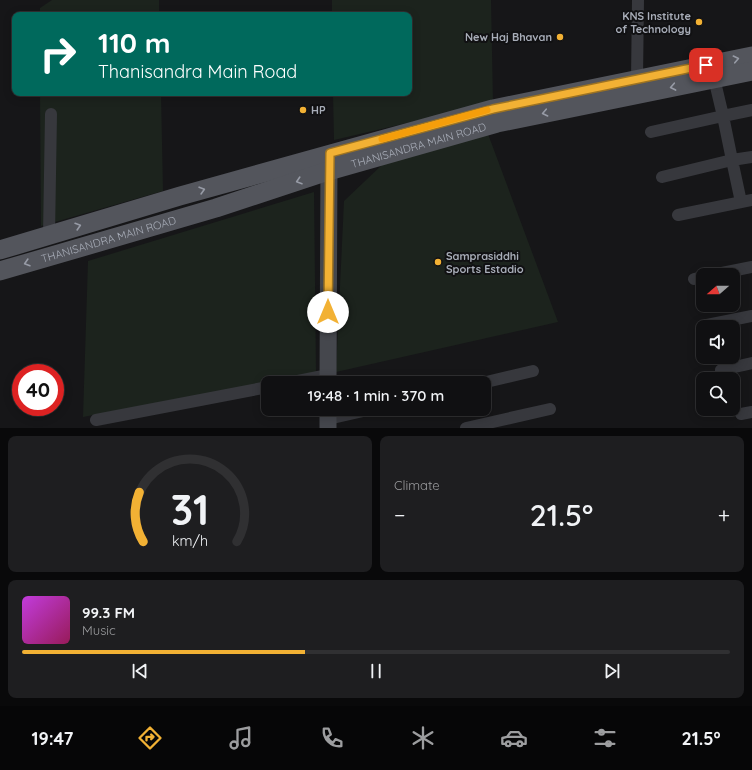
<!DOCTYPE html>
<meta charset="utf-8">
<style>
:root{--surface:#101012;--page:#1e1e20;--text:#f1f3f6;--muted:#9c9d9f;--line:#303032;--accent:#f2b134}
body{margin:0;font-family:Quicksand,sans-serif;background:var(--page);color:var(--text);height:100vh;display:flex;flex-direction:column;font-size:15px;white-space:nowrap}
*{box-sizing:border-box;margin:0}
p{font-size:13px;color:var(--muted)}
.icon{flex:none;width:22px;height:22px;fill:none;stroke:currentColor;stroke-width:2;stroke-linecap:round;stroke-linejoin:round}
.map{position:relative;height:428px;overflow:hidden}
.side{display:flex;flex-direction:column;gap:8px;padding:8px;background:#09090a;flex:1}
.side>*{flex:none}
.banner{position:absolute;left:12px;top:12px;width:400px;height:84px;border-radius:8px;box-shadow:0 2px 10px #0003,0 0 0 1px var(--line);background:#00695c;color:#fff;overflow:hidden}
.needle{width:26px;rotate:250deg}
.fabs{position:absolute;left:696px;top:268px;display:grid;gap:8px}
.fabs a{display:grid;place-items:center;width:44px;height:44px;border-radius:8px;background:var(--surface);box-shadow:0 2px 10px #0003,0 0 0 1px var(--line);font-size:20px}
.speed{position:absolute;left:12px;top:364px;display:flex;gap:8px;font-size:20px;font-weight:700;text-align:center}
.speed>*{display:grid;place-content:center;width:52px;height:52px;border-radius:50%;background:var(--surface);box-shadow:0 2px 10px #0003,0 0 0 1px var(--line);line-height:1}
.speed .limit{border:6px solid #d22;background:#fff;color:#111}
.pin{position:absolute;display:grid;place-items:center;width:34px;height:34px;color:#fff;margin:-17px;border-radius:8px;box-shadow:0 2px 6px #0006}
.me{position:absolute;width:44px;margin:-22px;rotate:0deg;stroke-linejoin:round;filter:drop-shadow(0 0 3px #0008)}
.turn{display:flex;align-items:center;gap:14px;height:84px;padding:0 20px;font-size:18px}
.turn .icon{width:52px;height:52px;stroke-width:2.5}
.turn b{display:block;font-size:28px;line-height:34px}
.big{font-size:30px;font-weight:600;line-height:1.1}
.side .tile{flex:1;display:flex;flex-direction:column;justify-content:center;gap:6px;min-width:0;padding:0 14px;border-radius:8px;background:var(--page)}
.side .dial{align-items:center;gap:0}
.dial svg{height:104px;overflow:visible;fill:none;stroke:var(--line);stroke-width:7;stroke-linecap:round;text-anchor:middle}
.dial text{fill:var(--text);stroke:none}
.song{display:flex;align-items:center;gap:12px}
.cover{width:48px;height:48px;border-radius:6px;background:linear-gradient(135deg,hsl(290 70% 55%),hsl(330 70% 35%))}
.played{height:4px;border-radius:2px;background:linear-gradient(90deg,var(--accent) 40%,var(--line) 40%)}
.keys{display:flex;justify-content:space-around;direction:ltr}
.heat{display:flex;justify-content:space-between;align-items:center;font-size:22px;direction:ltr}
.side .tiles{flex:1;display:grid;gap:8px;grid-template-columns:1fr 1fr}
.tile:last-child{grid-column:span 2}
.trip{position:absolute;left:261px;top:376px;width:230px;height:40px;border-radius:8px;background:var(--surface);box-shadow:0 2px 10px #0003,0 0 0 1px var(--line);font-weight:600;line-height:40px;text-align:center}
.tabs{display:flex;height:64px;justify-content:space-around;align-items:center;background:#060607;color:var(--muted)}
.tabs .icon{width:28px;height:28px}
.tabs .active{color:var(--accent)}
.tabs b{font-size:18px;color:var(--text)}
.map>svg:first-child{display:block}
.green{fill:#1c231d}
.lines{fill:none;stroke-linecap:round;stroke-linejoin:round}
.street{stroke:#37383d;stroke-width:12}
.secondary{stroke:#45474d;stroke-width:17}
.primary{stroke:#53555c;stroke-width:19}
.oneway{stroke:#979ba6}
.route-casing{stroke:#9d7322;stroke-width:10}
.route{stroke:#f2b134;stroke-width:7}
.slow{stroke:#f59e0b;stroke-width:7}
.poi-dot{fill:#f2b134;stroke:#111113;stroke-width:1.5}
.labels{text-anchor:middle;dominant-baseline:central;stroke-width:4;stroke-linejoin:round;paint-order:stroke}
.poi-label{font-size:11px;font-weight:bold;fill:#a8adb8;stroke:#111113;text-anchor:end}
.street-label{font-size:11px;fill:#a8adb8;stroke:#111113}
</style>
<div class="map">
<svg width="752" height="428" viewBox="0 0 752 428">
<rect width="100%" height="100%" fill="#161618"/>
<!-- green -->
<path class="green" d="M 52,0 L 159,0 L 159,15 L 40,15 L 40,8 Z
M 332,0 L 491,0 L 493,103 L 334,140 L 333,93 L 409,93 L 409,15 L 332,15 Z
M 40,93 L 161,93 L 163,191 L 41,226 Z
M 488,134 L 558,322 L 336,372 L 344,201 L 384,163 Z
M 314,192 L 316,373 L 83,417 L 88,261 Z"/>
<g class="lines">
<!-- street -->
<path class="street" d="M 637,79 L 638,0
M 752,110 L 723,116 L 732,160 L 752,157
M 651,132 L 723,116 L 714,78
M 662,177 L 732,160 L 741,202
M 678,215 L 752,200
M 49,235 L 51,114
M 712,275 L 752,267
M 694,279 L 703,277
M 707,325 L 752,316
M 721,370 L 752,363
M 288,383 L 328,375
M 482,383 L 533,371
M 741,414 L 752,412
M 328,419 L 372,409
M 96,420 L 268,387
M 466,428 L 550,409"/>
<!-- secondary -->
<path class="secondary" d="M 328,383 L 329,159
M 328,428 L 328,409"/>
<!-- primary -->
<g class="primary">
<path d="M 0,250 L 180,196 L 493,109 L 752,56"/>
<path id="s1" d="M 0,271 L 216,208 L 328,171 L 497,123 L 752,71"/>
</g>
</g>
<!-- one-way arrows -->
<defs><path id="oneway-chevron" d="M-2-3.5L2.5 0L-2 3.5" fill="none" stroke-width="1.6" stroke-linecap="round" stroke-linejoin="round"/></defs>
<g class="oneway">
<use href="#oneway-chevron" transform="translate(736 59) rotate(-12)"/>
<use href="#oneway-chevron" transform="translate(673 87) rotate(169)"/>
<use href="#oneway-chevron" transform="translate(545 113) rotate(168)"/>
<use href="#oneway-chevron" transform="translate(299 181) rotate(162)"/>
<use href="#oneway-chevron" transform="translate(202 190) rotate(-16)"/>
<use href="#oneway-chevron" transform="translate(78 226) rotate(-17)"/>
<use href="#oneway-chevron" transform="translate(27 263) rotate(163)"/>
</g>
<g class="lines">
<defs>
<path id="route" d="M 328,312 L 330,153 L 493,109 L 706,65"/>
</defs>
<!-- route casing -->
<use href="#route" class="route-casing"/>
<!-- route -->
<use href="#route" class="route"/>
<!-- slow -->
<path class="slow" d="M 382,139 L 487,110"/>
</g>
<!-- markers -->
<g class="poi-dot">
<circle cx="699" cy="22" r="4"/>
<circle cx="560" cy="37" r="4"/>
<circle cx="303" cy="110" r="4"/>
<circle cx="438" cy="262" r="4"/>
</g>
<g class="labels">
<!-- poi labels -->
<g class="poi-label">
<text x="691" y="16">KNS Institute<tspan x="691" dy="13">of Technology</tspan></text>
<text x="552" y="37">New Haj Bhavan</text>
<text x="311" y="110" text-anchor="start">HP</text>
<text x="446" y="256" text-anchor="start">Samprasiddhi<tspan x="446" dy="13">Sports Estadio</tspan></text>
</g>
<!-- street labels -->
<g class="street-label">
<text stroke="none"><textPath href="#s1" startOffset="437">THANISANDRA MAIN ROAD</textPath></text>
<text stroke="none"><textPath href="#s1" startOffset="113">THANISANDRA MAIN ROAD</textPath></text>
</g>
</g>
</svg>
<div class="fabs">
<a><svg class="needle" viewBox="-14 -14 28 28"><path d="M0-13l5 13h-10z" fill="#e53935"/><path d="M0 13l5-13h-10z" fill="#9c9d9f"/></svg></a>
<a><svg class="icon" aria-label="sound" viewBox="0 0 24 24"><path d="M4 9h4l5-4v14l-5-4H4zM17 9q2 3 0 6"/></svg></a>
<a><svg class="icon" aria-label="search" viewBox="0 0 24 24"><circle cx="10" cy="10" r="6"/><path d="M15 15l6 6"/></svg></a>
</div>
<div class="speed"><div class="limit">40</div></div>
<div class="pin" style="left:706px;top:65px;background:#d93025"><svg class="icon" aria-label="arrive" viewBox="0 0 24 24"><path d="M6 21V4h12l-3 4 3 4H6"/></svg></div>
<svg class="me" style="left:328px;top:312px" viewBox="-20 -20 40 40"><circle r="19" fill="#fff"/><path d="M0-13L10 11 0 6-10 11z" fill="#f2b134"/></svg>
<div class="trip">19:48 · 1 min · 370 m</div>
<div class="banner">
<div class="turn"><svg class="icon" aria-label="right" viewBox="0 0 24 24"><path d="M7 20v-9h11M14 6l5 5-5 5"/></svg><div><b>110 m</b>Thanisandra Main Road</div></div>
</div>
</div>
<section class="side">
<div class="tiles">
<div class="tile dial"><svg viewBox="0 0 100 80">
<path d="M14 69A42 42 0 1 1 86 69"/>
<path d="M14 69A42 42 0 0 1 11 31" stroke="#f2b134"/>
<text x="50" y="56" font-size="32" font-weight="700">31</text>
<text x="50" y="72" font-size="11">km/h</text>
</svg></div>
<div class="tile"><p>Climate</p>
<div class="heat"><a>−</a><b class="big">21.5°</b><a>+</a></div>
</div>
<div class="tile">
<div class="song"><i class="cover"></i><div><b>99.3 FM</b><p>Music</p></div></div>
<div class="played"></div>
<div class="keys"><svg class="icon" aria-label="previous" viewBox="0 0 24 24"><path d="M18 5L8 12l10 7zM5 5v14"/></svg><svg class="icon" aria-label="pause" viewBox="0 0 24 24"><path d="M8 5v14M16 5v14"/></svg><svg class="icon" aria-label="next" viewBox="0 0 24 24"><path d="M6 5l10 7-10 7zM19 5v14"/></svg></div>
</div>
</div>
</section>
<nav class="tabs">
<b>19:47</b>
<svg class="icon active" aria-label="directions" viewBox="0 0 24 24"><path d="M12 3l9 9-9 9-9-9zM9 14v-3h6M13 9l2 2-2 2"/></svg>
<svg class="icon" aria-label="music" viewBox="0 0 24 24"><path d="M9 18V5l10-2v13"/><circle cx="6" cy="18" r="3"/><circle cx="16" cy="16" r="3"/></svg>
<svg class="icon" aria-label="phone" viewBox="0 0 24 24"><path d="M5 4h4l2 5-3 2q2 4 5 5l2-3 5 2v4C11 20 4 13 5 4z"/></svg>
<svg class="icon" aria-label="climate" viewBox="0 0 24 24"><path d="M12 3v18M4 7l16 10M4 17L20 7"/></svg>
<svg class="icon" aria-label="car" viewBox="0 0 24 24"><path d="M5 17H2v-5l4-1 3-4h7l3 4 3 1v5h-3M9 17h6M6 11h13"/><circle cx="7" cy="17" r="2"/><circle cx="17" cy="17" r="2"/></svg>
<svg class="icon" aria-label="filters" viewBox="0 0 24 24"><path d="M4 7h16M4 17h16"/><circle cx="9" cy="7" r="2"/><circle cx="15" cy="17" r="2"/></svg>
<b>21.5°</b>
</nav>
